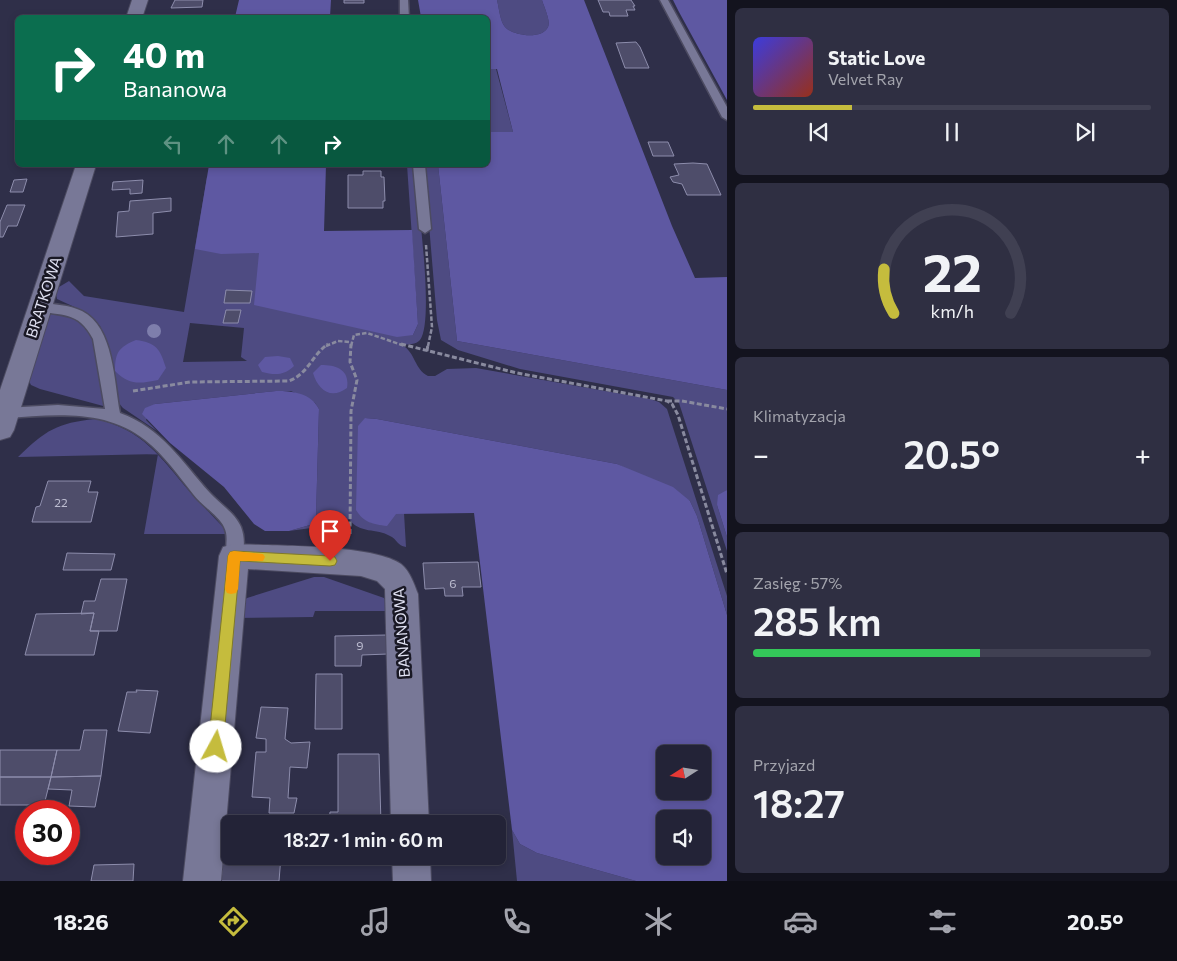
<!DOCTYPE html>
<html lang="pl">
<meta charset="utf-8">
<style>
:root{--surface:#232337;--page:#2f2f42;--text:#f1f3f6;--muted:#a3a4ad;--line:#404052;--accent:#c5bc3d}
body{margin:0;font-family:Commissioner,sans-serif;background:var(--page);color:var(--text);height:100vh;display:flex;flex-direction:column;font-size:19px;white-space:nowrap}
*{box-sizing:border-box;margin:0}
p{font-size:16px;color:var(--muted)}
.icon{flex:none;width:28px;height:28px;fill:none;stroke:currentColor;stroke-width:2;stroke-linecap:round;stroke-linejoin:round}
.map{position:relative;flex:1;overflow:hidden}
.drawer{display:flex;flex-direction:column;gap:8px;padding:8px;background:#13131e;width:450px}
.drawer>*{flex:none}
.hud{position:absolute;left:15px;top:15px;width:475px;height:152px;border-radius:8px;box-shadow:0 2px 8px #0003,0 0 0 1px var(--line);background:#0b6e4f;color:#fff;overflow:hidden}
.needle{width:32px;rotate:258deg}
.fabs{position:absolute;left:656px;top:745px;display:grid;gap:10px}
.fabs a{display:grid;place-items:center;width:55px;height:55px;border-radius:8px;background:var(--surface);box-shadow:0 2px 8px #0003,0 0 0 1px var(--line);font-size:25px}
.speed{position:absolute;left:15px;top:800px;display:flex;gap:10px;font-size:25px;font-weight:700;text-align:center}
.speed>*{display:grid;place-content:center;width:65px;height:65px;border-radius:50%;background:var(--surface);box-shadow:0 2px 8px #0003,0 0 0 1px var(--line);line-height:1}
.speed .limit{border:8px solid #d22;background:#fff;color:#111}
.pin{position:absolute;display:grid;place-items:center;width:42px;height:42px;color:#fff;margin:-51px -21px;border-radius:50% 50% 50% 0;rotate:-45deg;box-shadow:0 0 5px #0007}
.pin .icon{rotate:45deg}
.me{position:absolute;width:55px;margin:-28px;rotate:6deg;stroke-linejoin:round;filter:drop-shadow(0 0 4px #0008)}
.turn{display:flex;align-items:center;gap:18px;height:105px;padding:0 25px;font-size:22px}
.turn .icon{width:65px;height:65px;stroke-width:2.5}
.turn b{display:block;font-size:35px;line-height:42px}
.lanes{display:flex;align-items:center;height:48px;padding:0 25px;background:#0003;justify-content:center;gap:25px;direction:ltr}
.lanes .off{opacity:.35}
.big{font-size:38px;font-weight:600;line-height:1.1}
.drawer .tile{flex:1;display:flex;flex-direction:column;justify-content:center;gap:8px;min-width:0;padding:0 18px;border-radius:8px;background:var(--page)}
.drawer .dial{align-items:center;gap:0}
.dial svg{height:130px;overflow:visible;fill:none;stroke:var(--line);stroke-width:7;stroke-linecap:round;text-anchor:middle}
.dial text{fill:var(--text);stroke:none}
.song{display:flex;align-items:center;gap:15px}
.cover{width:60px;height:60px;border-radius:8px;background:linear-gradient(135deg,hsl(240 70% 55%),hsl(10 70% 35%))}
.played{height:5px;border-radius:2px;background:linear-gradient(90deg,var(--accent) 25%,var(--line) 25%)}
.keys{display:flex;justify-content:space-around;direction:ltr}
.heat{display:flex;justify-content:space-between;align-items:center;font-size:28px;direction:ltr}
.charge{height:8px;border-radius:4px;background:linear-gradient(90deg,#34c759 57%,var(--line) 0)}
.trip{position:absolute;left:221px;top:815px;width:285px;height:50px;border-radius:8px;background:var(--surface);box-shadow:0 2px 8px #0003,0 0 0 1px var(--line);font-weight:600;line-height:50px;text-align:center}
.tabs{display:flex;height:80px;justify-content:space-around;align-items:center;background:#0e0e16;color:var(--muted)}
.tabs .icon{width:35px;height:35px}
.tabs .active{color:var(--accent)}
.tabs b{font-size:22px;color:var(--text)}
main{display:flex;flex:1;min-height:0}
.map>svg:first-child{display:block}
.green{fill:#4e4b82;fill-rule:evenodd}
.forest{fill:#5e58a2;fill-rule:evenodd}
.building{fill:#4e4d6a;stroke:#8d8dac}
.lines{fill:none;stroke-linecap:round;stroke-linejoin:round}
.lane-casing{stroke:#4c4b61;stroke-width:3}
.street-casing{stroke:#4c4b61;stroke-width:2}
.path-far1{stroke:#898a9f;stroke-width:2.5;stroke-dasharray:4.5 2;stroke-linecap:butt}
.path{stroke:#898a9f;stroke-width:3;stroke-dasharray:5 2.5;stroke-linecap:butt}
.lane{fill:#787897;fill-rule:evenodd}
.street{fill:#787897;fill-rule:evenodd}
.tree{fill:#7e7eac}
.route{fill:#c5bc3d;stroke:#807a28}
.slow{fill:#f59e0b}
.labels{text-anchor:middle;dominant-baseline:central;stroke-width:5;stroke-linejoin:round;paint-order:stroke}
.number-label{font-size:12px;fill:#bcbcd0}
.street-label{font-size:15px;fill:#e0e1f2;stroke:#191824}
</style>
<main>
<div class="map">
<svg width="727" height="881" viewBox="0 0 727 881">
<rect width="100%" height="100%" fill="#2f2f49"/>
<!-- green -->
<path class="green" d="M 497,0 L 542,0 C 544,7 551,21 548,27 C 542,40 513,36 505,27 C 500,21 499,8 497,0 Z
M 488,69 L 496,69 L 513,132 L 488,132 Z
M 407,165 L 414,165 C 417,194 435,321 420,340 C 416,345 408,344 402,345 C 416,353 414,369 428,376 L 435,376 L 447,369 L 476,368 L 650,399 L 659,402 L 667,409 L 727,596 L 727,615 L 697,516 L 690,501 L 617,464 L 377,419 L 365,418 L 396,514 L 404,513 L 406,547 C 397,546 397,539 390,536 C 377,528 359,534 349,519 L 341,524 L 289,531 L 310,525 L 316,517 L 319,409 L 315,403 L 291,391 L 276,391 L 155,404 L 146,420 L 157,431 L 123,408 L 116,400 L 106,342 L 100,326 L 81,310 L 57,299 L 56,294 L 59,287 L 69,281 L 84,296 L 184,312 L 207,177 L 413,335 L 418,324 ZM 190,323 L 244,328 L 241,357 L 247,361 L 183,362 Z
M 424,165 L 438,165 L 457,341 L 727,390 L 727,490 L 717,505 L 727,537 L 727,551 L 679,403 L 673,397 L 520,369 L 458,350 L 441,340 L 437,320 Z
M 58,312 C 94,322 94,337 98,369 C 100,382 104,395 107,407 L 40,389 L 31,385 L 29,381 L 46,320 L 51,314 Z
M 95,419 C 143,429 160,457 190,492 C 203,506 216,520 230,534 L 144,534 L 158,454 L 18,457 C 46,430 57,423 95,419 Z
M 314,577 L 324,577 L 384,598 L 392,611 L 315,611 L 313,617 L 232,618 L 236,607 L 247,598 Z
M 512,830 L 520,844 L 537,853 L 636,881 L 517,881 Z"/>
<!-- forest -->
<path class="forest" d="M 239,0 L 331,0 L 330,17 L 235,17 Z
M 418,0 L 497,0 C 499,8 500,21 505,27 C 513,36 542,40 548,27 C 551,21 544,7 542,0 L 584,0 L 672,226 L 695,278 L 727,277 L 727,390 L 457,341 L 438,165 L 488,165 L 488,132 L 513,132 L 497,69 L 488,69 L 488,18 L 421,17 Z
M 673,0 L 727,0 L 727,100 L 679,12 Z
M 209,165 L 326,165 L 324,231 L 412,230 L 418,324 L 413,335 L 397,337 L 254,305 L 259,253 L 221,254 L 195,249 Z
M 136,340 C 157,343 160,349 166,368 L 158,380 C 139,384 129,385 115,371 C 115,352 119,347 136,340 Z
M 278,356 L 290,358 L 294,366 C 284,376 274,375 262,372 L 258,365 L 265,357 Z
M 321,365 C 337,365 350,370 347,388 C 331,400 318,390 313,373 Z
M 276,391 C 293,391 311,393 319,409 L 316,517 L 310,525 L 289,531 L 265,531 L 254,524 L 224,487 L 170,443 L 142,414 L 145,408 L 155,404 Z
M 365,418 L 377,419 L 617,464 L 673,487 L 690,501 L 697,516 L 727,615 L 727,881 L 636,881 L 537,853 L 520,844 L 512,830 L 474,513 L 396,514 L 387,526 C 373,524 364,523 356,510 L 358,426 ZM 665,754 L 702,754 L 702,791 L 665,791 ZM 665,819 L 702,819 L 702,856 L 665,856 Z
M 727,490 L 727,537 L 717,505 L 718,495 Z"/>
<!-- building -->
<path class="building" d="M 175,0 L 203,0 L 202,7 L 171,8 Z
M 344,0 L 364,0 L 364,3 L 344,3 Z
M 598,0 L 631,0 L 635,6 L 633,6 L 635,10 L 626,10 L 628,16 L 610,16 L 609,12 L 603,12 Z
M 636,42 L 640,47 L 649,68 L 625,68 L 616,43 Z
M 648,142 L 668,142 L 674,156 L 653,156 Z
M 693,163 L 707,164 L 721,195 L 687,195 L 682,184 L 673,182 L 670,177 L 679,175 L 674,164 Z
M 363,171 L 381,171 L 381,177 L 384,177 L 385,201 L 383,201 L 383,208 L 348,208 L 348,175 L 363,175 Z
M 27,179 L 23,192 L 10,192 L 14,180 Z
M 143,180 L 142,193 L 130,194 L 130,189 L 112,190 L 113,182 Z
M 171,198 L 171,211 L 153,213 L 153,234 L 116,237 L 118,212 L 129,211 L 130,201 Z
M 7,205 L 25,205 L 17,226 L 8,226 L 3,237 L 0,237 L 0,222 Z
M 226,290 L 252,291 L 250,303 L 224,303 Z
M 226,310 L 241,310 L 238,323 L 223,323 Z
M 48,481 L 91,481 L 88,492 L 98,492 L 91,522 L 32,522 L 36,507 L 40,506 Z
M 67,553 L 115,554 L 111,570 L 63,570 Z
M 478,562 L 481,587 L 462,587 L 463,596 L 445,596 L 444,588 L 425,589 L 423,563 Z
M 101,579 L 127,579 L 117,631 L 90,631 L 94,613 L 81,614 L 84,601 L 95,601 Z
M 94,613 L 90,631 L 99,631 L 94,655 L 25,655 L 36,614 Z
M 387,635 L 388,654 L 362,655 L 361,666 L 335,666 L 335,636 Z
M 316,674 L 342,674 L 342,729 L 315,729 Z
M 136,690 L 158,691 L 150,733 L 118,731 L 127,692 L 137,692 Z
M 261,707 L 288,708 L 285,739 L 291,743 L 310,742 L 307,768 L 290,767 L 288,798 L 297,798 L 294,813 L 269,813 L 270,798 L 252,797 L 256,752 L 266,752 L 266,739 L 256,738 Z
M 84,730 L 107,730 L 101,776 L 51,777 L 57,750 L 80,750 Z
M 0,750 L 57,750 L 51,777 L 0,777 Z
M 338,754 L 379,754 L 381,824 L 329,824 L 330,812 L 338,812 Z
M 101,776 L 95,807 L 69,806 L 72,790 L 48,789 L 51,777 Z
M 0,777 L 51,777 L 44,805 L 0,805 Z
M 225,841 L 230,841 L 230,856 L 281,856 L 279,881 L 221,881 Z
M 134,864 L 133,881 L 91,881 L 94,865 Z"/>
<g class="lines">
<defs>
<path id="lane" d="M 400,0 L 408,0 L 409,18 L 400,18 Z
M 660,0 L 668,0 L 727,107 L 727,120 L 722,117 Z
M 413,165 L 425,165 L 431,229 L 425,233 L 419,229 Z
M 40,303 C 54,304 69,305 82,311 C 114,327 114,382 120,413 C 162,428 182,462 210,493 C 220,504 235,513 241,527 C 245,537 245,551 240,561 L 234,563 L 228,561 C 223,551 230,538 224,527 C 219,516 201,505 193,494 C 178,475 164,455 145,440 C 105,408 52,415 5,418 L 0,417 L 0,409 L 5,408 L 58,405 L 105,409 L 93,339 C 78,310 62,317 35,310 L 33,307 L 35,304 Z"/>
<path id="street" d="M 132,0 L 148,0 L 142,18 L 126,18 Z
M 76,165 L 96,165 L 14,430 L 10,437 L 0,440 L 0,390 Z
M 234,544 C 272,546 373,544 401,564 C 410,571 414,584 418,594 L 429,824 L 391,824 L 385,589 L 377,581 L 361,576 L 248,569 L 221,881 L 183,881 L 219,556 L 223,547 Z
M 392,856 L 430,856 L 431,881 L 393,881 Z"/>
</defs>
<!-- lane casing -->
<use href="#lane" class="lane-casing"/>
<!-- street casing -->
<use href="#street" class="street-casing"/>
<!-- path-far1 -->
<path class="path-far1" d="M 426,245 L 432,327 L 428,346
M 326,346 L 338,341 L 350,342
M 351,346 L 354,335 L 367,333 L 405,346"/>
<!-- path -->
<path class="path" d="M 401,344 L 517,373 L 667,401 L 672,404 L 678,415 L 727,574
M 427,351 L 428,344
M 133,391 L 190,382 L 289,381 C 308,374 312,355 328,344
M 667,401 L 682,401 L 727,409
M 350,534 L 351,411 L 357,380 L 350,362 L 351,344"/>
<!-- lane -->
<use href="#lane" class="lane"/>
<!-- street -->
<use href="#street" class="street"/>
</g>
<!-- trees -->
<circle class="tree" cx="154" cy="331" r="7"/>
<!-- route -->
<path class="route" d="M 234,551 L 330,556 L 335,557 L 337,561 L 335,565 L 330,566 L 240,561 L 223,747 L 221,752 L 216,754 L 210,752 L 208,747 L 228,556 L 230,552 Z"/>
<!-- slow -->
<path class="slow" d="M 234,551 L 263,554 L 265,557 L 263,561 L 240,561 L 238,589 L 236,593 L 231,594 L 227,593 L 225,589 L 228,556 L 230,552 Z"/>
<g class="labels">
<!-- number labels -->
<g class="number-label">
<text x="61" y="502">22</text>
<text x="453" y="583">6</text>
<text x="360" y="645">9</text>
</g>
<!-- street labels -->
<g class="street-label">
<text transform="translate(43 297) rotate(-72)">BRATKOWA</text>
<text transform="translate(401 633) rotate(-94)">BANANOWA</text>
</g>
</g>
</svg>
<div class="fabs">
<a><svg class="needle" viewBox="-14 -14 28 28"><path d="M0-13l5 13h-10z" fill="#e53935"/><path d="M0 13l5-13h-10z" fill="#a3a4ad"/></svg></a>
<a><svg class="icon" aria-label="sound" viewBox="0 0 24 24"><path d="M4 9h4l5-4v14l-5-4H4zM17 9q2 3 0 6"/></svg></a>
</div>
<div class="speed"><div class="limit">30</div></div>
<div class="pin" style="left:330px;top:561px;background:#d93025"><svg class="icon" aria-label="arrive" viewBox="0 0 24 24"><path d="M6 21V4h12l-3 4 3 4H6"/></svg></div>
<svg class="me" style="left:216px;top:747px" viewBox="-20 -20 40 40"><circle r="19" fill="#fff"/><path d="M0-13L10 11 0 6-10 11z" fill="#c5bc3d"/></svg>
<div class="trip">18:27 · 1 min · 60 m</div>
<div class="hud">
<div class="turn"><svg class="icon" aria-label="right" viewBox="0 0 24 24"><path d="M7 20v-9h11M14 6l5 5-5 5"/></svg><div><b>40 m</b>Bananowa</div></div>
<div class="lanes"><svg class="icon off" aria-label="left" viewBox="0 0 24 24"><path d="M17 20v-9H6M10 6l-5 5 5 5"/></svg><svg class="icon off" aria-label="ahead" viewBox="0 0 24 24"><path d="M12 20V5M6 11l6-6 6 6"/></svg><svg class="icon off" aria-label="ahead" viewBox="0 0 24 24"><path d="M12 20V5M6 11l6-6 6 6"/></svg><svg class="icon" aria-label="right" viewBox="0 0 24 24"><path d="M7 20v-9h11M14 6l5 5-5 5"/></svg></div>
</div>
</div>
<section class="drawer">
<div class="tile">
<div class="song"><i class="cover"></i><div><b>Static Love</b><p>Velvet Ray</p></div></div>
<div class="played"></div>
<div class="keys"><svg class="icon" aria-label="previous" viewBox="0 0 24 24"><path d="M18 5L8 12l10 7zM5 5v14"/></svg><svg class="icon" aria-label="pause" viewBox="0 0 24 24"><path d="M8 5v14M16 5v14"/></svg><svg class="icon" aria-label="next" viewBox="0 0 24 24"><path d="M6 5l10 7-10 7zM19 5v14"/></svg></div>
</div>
<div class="tile dial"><svg viewBox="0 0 100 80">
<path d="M14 69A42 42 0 1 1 86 69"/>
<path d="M14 69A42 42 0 0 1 8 42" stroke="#c5bc3d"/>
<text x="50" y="56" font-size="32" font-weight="700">22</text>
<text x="50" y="72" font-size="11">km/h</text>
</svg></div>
<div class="tile"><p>Klimatyzacja</p>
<div class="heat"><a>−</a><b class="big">20.5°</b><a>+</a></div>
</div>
<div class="tile"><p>Zasięg · 57%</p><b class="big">285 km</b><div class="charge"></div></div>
<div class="tile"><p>Przyjazd</p><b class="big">18:27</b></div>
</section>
</main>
<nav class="tabs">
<b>18:26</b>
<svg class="icon active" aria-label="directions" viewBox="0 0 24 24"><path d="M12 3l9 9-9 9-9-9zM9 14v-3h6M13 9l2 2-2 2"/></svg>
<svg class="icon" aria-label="music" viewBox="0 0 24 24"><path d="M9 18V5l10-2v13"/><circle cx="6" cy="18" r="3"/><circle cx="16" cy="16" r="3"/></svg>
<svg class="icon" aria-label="phone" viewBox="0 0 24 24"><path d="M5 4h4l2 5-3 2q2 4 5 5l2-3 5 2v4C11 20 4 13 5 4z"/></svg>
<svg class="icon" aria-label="climate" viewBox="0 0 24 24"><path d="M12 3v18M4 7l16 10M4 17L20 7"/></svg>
<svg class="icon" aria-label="car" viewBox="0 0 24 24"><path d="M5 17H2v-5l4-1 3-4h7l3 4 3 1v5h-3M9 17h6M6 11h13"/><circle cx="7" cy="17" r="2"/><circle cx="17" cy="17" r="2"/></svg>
<svg class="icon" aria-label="filters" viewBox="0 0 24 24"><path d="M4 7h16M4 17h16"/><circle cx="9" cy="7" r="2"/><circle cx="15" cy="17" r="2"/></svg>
<b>20.5°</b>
</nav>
